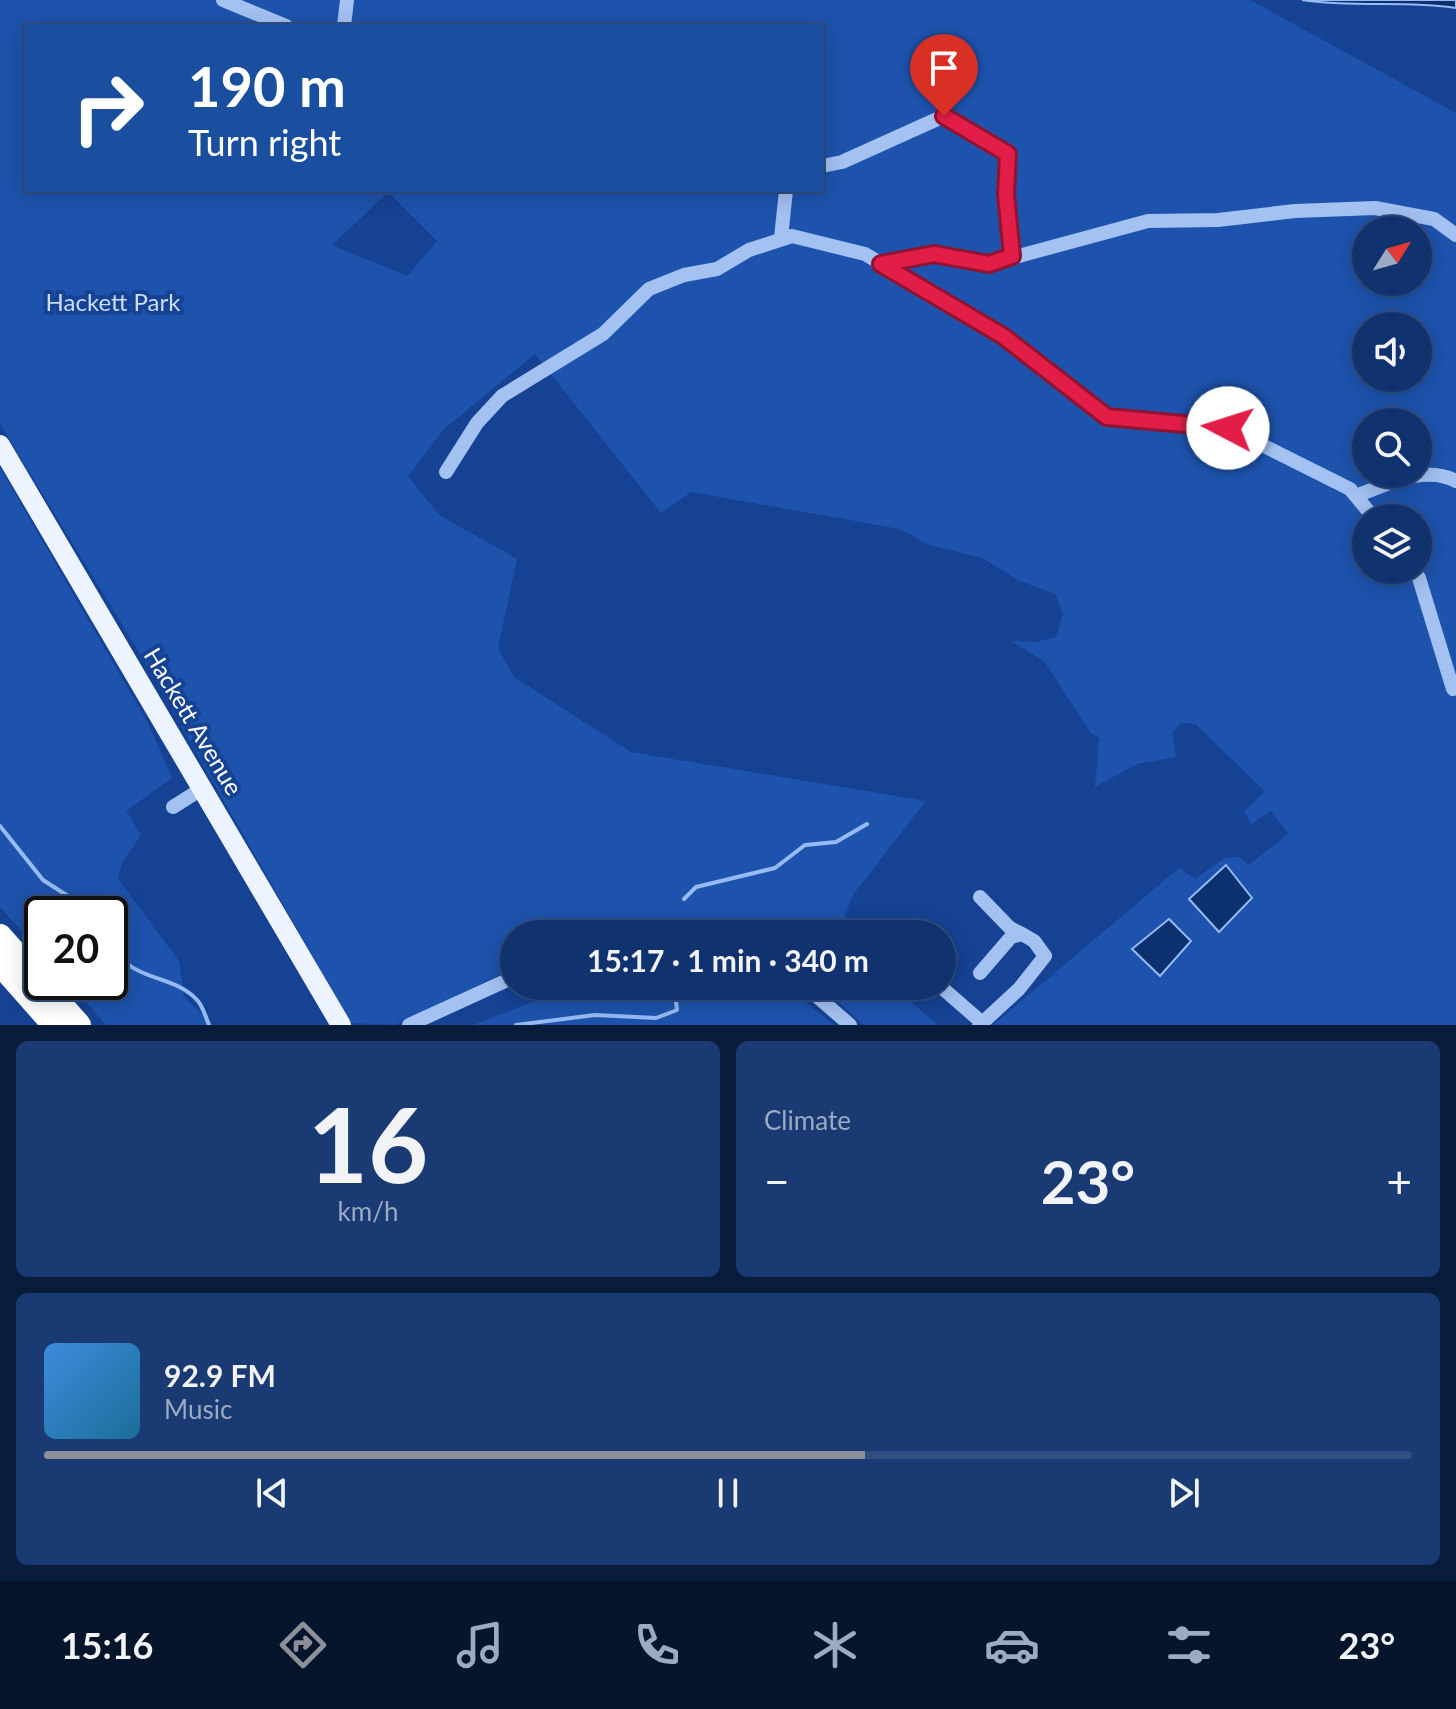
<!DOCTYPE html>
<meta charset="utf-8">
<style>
:root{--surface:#10326e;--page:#193a73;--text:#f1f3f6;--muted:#9caac2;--line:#304d81;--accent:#8c9099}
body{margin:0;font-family:Lato,sans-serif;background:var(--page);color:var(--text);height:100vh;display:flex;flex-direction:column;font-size:30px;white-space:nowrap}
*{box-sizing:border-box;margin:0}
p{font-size:26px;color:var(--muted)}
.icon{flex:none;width:44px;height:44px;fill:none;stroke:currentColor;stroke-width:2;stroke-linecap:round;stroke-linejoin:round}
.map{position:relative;height:1025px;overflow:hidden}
.sheet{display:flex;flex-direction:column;gap:16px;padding:16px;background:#091c3c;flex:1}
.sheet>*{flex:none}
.top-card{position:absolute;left:24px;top:24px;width:800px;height:168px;border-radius:0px;box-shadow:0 4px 20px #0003,0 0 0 2px var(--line);background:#1a4fa0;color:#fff;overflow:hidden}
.needle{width:52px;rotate:53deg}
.fabs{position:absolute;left:1352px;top:216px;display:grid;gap:16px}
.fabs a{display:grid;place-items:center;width:80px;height:80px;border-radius:50%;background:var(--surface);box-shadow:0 4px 20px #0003,0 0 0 2px var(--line);font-size:40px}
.speed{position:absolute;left:24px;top:896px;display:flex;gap:16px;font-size:40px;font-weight:700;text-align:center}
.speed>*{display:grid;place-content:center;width:104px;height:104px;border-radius:50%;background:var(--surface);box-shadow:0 4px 20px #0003,0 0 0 2px var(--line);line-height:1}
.speed .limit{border:4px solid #111;border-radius:12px;background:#fff;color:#111}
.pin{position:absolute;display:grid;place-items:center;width:68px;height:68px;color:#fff;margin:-82px -34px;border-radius:50% 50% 50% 0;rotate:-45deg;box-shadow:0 0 8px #0007}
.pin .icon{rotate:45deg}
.me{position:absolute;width:88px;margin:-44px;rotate:275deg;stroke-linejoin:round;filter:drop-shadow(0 0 6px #0008)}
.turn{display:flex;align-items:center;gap:28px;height:168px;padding:0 32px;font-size:36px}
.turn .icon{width:104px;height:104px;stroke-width:2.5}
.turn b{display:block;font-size:56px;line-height:68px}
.big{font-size:60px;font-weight:700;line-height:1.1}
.sheet .card{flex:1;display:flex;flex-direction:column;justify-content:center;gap:12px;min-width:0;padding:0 28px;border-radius:12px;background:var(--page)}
.sheet .dial{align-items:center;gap:0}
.dial b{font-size:104px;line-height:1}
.song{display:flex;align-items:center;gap:24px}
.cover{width:96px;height:96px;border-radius:12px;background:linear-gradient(135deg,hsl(210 70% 55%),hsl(200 70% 35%))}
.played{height:8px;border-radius:4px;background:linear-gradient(90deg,var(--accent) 60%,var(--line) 60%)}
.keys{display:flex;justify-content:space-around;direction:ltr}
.heat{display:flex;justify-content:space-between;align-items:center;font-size:44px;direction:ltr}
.sheet .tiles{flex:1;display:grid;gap:16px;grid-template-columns:1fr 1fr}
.card:last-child{grid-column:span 2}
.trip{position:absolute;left:500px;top:920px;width:456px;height:80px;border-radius:40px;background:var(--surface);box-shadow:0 4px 20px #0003,0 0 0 2px var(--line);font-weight:700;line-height:80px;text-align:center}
.menu{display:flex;height:128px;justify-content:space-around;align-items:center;background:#06142c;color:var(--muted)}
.menu .icon{width:56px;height:56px}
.menu .selected{color:var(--accent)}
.menu b{font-size:36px;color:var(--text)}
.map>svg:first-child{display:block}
.green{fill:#1d53ad;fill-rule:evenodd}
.water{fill:#0d306f;stroke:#95baf4;stroke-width:2}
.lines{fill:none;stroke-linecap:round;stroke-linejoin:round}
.stream{stroke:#95baf4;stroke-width:4}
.minor{stroke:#a3c1f1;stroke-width:14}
.major{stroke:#edf3ff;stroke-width:20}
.highway{stroke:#fff;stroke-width:24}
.route-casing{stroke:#92132f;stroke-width:20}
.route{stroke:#e11d48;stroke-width:14}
.labels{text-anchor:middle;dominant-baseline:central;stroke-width:8;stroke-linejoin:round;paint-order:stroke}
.park-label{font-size:24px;fill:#caddfc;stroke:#154293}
.street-label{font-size:24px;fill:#fff;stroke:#154293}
</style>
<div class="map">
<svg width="1456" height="1025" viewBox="0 0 1456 1025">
<rect width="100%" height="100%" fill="#154293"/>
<!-- green -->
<path class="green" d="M 0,0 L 1250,0 L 1456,113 L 1456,1025 L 993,1025 L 1179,868 L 1195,879 L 1225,858 L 1239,857 L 1249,865 L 1288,834 L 1271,811 L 1251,824 L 1244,811 L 1265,791 L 1195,724 L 1181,723 L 1172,733 L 1176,757 L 1137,764 L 1095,787 L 1099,738 L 1091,733 L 1044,661 L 1011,641 L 1036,642 L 1056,637 L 1063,614 L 1055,594 L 1020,581 L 982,558 L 929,545 L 900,529 L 691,492 L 661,513 L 535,354 L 444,429 L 408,476 L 439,515 L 517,559 L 498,648 L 514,677 L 631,752 L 926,801 L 852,896 L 843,922 L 851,934 L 514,934 L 514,968 L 395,1025 L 351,1023 L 137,649 L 0,424 ZM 26,26 L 822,26 L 822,190 L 26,190 ZM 385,195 L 391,195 L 437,241 L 407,276 L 332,245 ZM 1366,230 L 1418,230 L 1418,282 L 1366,282 ZM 1366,326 L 1418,326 L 1418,378 L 1366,378 ZM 1366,422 L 1418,422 L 1418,474 L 1366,474 ZM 1366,518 L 1418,518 L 1418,570 L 1366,570 Z
M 0,468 L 147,721 L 172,778 L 126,811 L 141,835 L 122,863 L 118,879 L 179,961 L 184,997 L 213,1025 L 106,1025 L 68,982 L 110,982 L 110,914 L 42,914 L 42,954 L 0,907 Z
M 574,986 L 786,986 L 834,1025 L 473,1025 Z
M 820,986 L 892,986 L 938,1025 L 864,1025 Z"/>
<!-- water -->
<path class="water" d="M 1302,0 L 1456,0 L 1456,8 C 1405,0 1353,8 1302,0 Z
M 1226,865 L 1252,898 L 1219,932 L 1189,899 Z
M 1169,919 L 1191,941 L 1160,976 L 1132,949 Z"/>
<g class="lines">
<!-- stream -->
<path class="stream" d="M 0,826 L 43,880 L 96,914
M 684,899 L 696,887 L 775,868 L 805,845 L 836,842 L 867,824
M 110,941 C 130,985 171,971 198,1001 C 203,1007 206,1018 209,1025
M 516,1025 L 595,1015 L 656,1018 L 677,1010 L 674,986"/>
<!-- minor -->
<path class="minor" d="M 223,0 L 286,26
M 344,26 L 347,0
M 822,166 L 842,162 L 944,116 L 1008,154 L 1006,194 L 1012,256
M 781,238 L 786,190
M 881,264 L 934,254 L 989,264 L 1148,221 L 1218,220 L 1295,211 L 1375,208 L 1434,219 L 1456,235
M 446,472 L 477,423 L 502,396 L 603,334 L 649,289 L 684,275 L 717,269 L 749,250 L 792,236 L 865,254 L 1003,336 L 1107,417 L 1228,428 L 1350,489 L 1374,518
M 1356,496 C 1386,485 1425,464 1456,481
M 1413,570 L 1419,578 L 1453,689
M 173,807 L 203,788
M 980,897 L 1010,928 L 1022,934
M 980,973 L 1011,937 L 1022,934 L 1034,941 L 1045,956 L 1019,989 L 980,1025
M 805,986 L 850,1025
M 940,986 L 979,1020 L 979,1025
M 409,1025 L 514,977"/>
<!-- major -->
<path class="major" d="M 0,445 L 341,1025"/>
<!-- highway -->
<path class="highway" d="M 0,936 L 79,1025
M 0,964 L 54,1025"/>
</g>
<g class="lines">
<defs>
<path id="route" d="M 944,116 L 1008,154 L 1006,194 L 1012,256 L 989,264 L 934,254 L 881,264 L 1003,336 L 1107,417 L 1228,428"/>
</defs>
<!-- route casing -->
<use href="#route" class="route-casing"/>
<!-- route -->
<use href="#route" class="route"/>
</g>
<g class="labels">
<!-- park labels -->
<g class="park-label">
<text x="113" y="301">Hackett Park</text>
</g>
<!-- street labels -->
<g class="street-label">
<text transform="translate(194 721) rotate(59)">Hackett Avenue</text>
</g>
</g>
</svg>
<div class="fabs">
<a><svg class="needle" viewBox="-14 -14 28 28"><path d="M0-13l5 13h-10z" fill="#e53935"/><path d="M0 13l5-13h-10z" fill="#9caac2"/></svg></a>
<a><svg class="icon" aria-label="sound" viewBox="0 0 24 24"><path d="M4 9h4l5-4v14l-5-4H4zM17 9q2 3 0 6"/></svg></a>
<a><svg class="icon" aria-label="search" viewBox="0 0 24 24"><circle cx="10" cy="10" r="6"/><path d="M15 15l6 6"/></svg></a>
<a><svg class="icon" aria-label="layers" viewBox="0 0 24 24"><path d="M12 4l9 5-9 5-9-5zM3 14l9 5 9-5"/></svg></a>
</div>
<div class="speed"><div class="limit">20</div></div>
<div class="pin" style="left:944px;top:116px;background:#d93025"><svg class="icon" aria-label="arrive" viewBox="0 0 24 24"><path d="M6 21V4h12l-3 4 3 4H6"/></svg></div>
<svg class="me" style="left:1228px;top:428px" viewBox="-20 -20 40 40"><circle r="19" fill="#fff"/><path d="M0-13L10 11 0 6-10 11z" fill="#e11d48"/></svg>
<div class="trip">15:17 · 1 min · 340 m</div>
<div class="top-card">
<div class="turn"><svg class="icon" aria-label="right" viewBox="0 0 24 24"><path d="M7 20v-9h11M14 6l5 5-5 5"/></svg><div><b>190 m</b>Turn right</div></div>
</div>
</div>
<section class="sheet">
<div class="tiles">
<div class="card dial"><b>16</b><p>km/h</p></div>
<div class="card"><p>Climate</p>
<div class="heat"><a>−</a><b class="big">23°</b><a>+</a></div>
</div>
<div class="card">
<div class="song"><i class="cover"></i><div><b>92.9 FM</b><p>Music</p></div></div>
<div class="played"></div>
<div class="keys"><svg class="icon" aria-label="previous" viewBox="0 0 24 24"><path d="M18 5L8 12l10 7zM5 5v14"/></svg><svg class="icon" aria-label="pause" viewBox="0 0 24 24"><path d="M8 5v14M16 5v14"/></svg><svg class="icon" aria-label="next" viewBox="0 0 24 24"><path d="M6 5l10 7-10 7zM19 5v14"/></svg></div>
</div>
</div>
</section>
<nav class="menu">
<b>15:16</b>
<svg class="icon selected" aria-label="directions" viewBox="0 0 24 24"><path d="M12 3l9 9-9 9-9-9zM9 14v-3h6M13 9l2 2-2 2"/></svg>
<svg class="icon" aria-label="music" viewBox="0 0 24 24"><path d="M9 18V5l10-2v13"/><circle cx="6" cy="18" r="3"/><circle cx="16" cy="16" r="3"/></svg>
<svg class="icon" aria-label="phone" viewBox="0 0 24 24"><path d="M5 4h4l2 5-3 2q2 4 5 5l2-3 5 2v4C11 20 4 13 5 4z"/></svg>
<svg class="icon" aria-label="climate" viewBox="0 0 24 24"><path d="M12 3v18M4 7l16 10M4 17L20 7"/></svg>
<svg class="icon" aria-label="car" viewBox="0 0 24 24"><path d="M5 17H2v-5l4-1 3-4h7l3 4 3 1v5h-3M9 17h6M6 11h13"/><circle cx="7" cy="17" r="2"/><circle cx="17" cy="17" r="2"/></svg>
<svg class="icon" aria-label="filters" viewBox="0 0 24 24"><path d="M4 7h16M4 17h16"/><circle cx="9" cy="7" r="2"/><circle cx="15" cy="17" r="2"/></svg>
<b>23°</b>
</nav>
